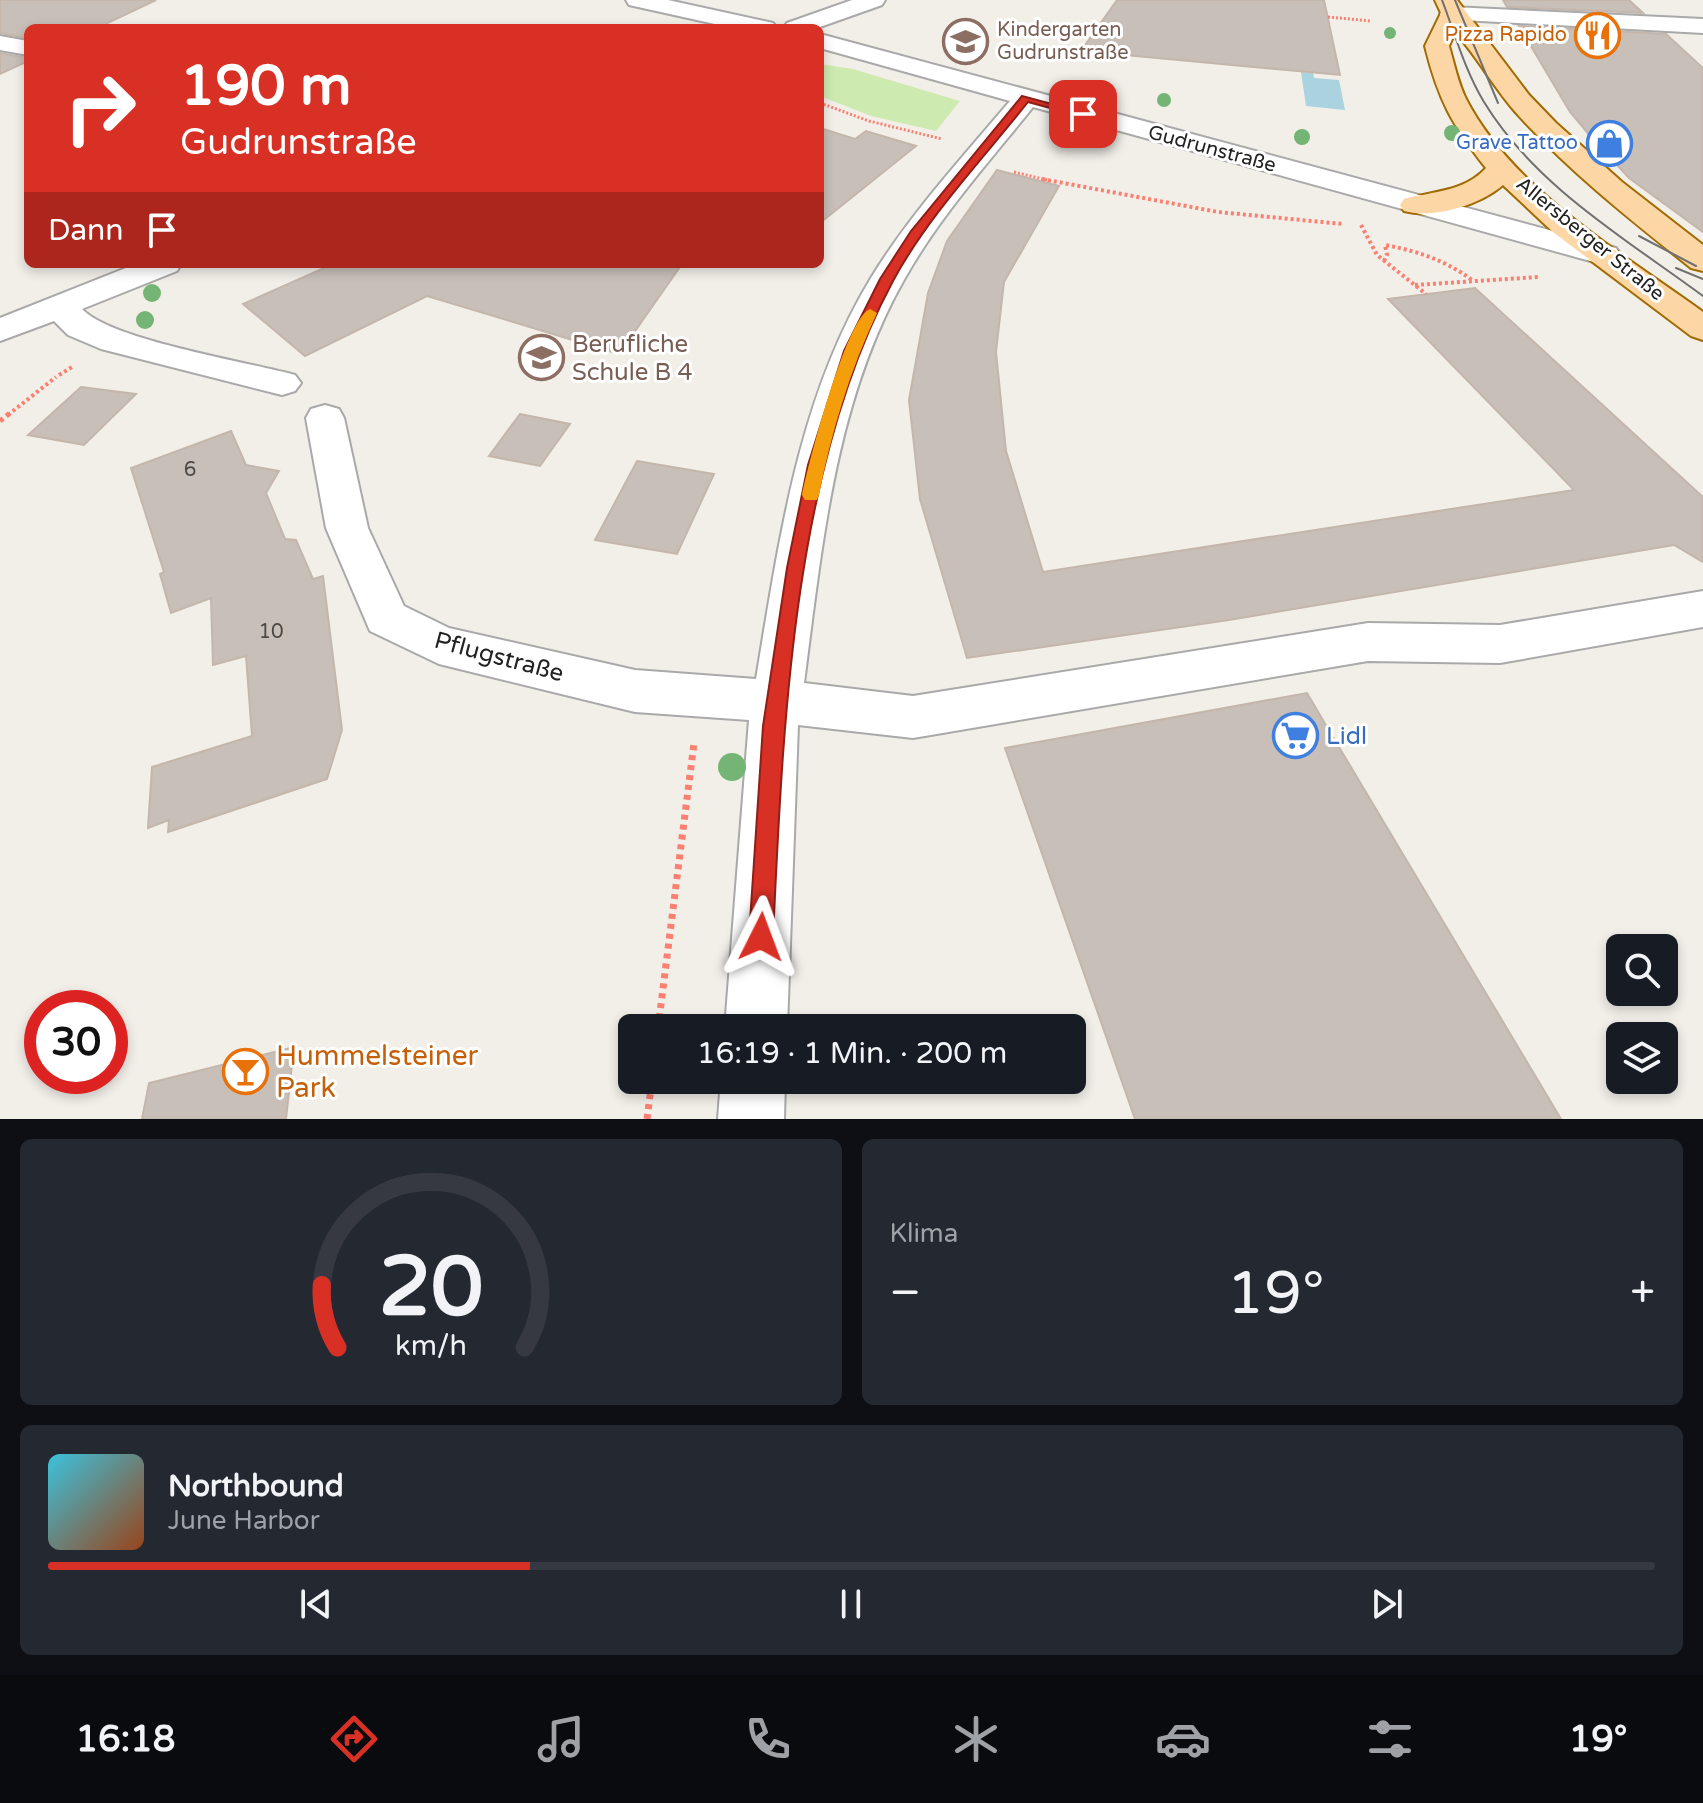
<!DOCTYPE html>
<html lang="de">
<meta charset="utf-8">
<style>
:root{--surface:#171b24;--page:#242831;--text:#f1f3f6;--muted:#9ea1a6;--line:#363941;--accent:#d93025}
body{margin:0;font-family:"Varela Round",sans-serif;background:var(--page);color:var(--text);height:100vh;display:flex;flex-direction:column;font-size:30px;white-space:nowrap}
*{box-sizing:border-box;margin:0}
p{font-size:26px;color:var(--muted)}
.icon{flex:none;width:44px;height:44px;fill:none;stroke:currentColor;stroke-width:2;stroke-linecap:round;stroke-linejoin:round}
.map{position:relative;height:1119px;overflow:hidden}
.details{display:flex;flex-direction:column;gap:20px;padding:20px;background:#0d0f14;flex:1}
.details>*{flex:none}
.top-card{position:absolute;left:24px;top:24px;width:800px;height:244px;border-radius:12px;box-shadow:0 4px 12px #0003;background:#d93025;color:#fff;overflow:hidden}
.buttons{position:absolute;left:1606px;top:934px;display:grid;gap:16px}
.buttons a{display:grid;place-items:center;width:72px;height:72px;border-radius:12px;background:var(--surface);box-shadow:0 4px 12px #0003;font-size:40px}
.speed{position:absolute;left:24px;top:990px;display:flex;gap:16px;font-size:40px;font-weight:700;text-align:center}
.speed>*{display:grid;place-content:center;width:104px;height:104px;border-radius:50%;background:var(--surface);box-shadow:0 4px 12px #0003;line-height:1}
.speed .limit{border:12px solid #d22;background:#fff;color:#111}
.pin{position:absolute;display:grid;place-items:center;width:68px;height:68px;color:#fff;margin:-34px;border-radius:16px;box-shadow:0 4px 12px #0006}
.me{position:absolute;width:88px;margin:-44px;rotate:3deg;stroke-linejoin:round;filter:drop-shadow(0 0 6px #0008)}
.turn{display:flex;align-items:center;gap:28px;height:168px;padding:0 24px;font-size:36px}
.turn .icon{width:104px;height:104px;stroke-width:2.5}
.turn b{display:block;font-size:56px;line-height:68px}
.then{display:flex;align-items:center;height:76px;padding:0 24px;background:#0003;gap:16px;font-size:30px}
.big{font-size:60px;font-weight:600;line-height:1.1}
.details .widget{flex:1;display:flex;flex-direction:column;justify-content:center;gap:12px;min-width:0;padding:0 28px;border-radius:12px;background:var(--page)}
.details .dial{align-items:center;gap:0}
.dial svg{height:208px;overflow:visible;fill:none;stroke:var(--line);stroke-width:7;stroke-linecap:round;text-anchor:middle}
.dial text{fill:var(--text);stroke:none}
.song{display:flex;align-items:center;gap:24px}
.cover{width:96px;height:96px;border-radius:12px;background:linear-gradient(135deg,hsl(190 70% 55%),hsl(20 70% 35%))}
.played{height:8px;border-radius:4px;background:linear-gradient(90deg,var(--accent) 30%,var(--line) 30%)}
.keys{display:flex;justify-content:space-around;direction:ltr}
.heat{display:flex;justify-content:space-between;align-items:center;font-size:44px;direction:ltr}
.details .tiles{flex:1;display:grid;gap:20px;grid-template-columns:1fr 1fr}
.widget:last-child{grid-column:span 2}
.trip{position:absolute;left:618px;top:1014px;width:468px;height:80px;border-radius:12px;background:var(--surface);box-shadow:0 4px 12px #0003;font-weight:600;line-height:80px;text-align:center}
.dock{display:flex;height:128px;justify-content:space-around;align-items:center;background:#090b0e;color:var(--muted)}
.dock .icon{width:56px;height:56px}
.dock .current{color:var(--accent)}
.dock b{font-size:36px;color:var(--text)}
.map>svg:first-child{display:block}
.grass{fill:#cdebb0}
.water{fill:#aad3df}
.building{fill:#c7bfb8;stroke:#c4b6ab;stroke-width:2}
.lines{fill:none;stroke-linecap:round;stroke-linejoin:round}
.minor-casing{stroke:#a9a9a9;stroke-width:4}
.major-casing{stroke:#a06b00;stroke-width:4}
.path-far3{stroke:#fa8072;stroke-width:3;stroke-dasharray:2 2;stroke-linecap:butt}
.path-far2{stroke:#fa8072;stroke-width:4;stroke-dasharray:3 3;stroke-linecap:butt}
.path-far1{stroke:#fa8072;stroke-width:5;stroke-dasharray:4 4;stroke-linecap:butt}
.path{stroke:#fa8072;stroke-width:7;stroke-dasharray:5 5;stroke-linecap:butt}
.minor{fill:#fff;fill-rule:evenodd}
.major{fill:#fcd6a4;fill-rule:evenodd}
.tram{stroke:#707070;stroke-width:2}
.tree{fill:#74b475}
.route{fill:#d93025;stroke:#8d1f18;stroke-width:2}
.slow{fill:#f59e0b}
.labels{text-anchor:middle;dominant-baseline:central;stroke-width:6;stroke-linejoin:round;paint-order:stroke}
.far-education-label{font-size:20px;fill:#785e54;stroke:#fff;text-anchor:start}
.far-food-label{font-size:20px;fill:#c56008;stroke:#fff;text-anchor:end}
.far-shop-label{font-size:20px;fill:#366cbe;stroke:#fff;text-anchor:end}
.far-street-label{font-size:20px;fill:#222;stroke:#fff}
.number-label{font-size:20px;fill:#4b4948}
.education-label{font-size:24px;fill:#785e54;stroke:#fff;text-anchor:start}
.street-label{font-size:24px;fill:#222;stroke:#fff}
.shop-label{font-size:24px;fill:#366cbe;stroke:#fff;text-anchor:start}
.near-food-label{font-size:28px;fill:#c56008;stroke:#fff;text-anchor:start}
</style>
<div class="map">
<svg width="1703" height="1119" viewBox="0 0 1703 1119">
<rect width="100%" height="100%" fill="#f2efe9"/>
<!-- grass -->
<path class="grass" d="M 820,64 L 853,69 L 960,101 L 936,131 L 871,116 L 820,96 Z"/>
<!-- water -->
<path class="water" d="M 1301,72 L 1313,73 L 1314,78 L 1339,80 L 1345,110 L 1306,106 Z"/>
<!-- building -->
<path class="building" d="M 0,0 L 156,0 L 97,28 L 28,28 L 28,38 L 0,33 Z
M 1117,0 L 1324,0 L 1340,75 L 1081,51 Z
M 1503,0 L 1629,0 L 1643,13 L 1507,7 Z
M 1519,26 L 1666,34 L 1703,68 L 1703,232 L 1629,178 L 1591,137 L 1570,112 Z
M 0,53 L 28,58 L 28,61 L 0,74 Z
M 820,128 L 855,139 L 866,131 L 916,146 L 820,223 Z
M 997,170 L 1059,186 L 1004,282 L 996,352 L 1006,451 L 1043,572 L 1574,490 L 1388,299 L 1475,288 L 1703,497 L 1703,562 L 1674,545 L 1229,620 L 967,658 L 920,499 L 909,400 L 928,293 L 947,241 Z
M 333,264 L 682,264 L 619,354 L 427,296 L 305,356 L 243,304 Z
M 81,387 L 136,394 L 84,445 L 28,435 Z
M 520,414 L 570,424 L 540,466 L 489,456 Z
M 231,431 L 246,465 L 279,471 L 266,493 L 285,539 L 296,540 L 313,579 L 323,576 L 342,730 L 327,779 L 168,832 L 169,820 L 148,828 L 152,767 L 252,736 L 246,656 L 213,665 L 211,598 L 171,613 L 160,574 L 164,572 L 131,468 Z
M 637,461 L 714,474 L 677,554 L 595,540 Z
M 1307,693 L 1327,727 L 1561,1119 L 1135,1119 L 1005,748 Z
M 294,1047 L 286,1119 L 142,1119 L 149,1083 Z"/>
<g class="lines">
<defs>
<path id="minor" d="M 626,0 L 668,0 L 773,23 L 777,28 L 733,28 L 629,5 Z
M 852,0 L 885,0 L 882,5 L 817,28 L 783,28 L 787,23 Z
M 1452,7 L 1703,19 L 1703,33 L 1444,19 L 1440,14 L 1444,9 Z
M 820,34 L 1616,248 L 1621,255 L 1616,262 L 1605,265 L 1594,262 L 1033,107 C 989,162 940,216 905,278 C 835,400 822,546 804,683 L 913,696 L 1368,623 L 1500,625 L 1703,591 L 1703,627 L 1500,663 L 1368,661 L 913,738 L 798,725 L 787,1028 L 725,1028 L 749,720 L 635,712 L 439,664 L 370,631 L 326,528 L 306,418 L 311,409 L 325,405 L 339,409 L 344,418 L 368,528 L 404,606 L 449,628 L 635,670 L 756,679 C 779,542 798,398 871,278 C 910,214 962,158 1010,101 L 820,48 Z
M 0,36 L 28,41 L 28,55 L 0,50 Z
M 136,264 L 181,264 L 177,271 L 82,309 C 111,340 248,362 295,375 L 301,383 L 295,391 L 282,395 L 101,349 L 68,335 L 54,321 L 0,341 L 0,318 Z
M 721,1080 L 785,1080 L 784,1119 L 718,1119 Z"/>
<path id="major" d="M 1435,0 L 1457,0 L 1529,95 L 1556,123 L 1622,182 L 1703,245 L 1703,271 L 1691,268 C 1631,220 1571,173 1519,116 C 1495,90 1479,59 1455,32 L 1449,46 C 1454,63 1458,83 1466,99 C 1512,189 1623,254 1703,312 L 1703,340 L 1691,336 L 1553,232 L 1503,185 C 1480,205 1434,219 1404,211 L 1400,205 L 1404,199 C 1434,191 1464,192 1486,168 C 1452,125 1438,99 1425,46 L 1441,13 Z"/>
</defs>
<!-- minor casing -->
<use href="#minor" class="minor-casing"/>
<!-- major casing -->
<use href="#major" class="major-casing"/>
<!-- path-far3 -->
<path class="path-far3" d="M 1328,17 L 1371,21
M 820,103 L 869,121 L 942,139
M 1014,172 L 1051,181"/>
<!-- path-far2 -->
<path class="path-far2" d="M 1042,179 L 1218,212 L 1343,224
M 1361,225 L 1377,255 L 1426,294
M 1384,261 L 1387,255 L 1385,245 C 1417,251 1445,260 1472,280
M 1415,285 L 1538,277
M 59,375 L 72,367
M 8,415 L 56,377"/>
<!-- path-far1 -->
<path class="path-far1" d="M 0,421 L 10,413"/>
<!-- path -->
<path class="path" d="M 658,1028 L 694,743
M 647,1119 L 652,1080"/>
<!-- minor -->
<use href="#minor" class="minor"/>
<!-- major -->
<use href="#major" class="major"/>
<!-- tram -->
<path class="tram" d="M 1442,0 C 1455,34 1465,71 1484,102 C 1535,186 1626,239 1703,296
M 1455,0 L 1498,103
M 1639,236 L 1696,266
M 1676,268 L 1703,279"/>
</g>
<!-- trees -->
<g class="tree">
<circle cx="1390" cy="33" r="6"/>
<circle cx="1164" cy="100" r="7"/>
<circle cx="1452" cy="133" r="8"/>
<circle cx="1302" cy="137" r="8"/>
<circle cx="152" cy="293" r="9"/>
<circle cx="145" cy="320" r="9"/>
<circle cx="732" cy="767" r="14"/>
</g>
<!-- route -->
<path class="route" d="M 1022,96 L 1089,114 L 1083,117 L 1028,102 C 982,160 928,216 893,281 C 792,469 783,727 773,937 L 770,946 L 761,949 L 752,946 L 749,937 L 763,726 L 787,568 L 808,465 L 844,351 L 880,279 L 911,231 Z"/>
<!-- slow -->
<path class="slow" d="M 870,309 L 877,313 C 850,370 831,433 819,495 L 817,500 L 805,500 L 802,495 C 808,465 846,318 870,309 Z"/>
<!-- icons -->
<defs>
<symbol id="restaurant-ring" viewBox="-11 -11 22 22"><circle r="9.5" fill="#fff" stroke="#e8710a" stroke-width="1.5"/><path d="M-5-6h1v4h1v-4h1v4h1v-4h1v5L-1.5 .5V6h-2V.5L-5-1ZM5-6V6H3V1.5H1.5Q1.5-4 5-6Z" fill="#e8710a"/></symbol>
<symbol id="school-ring" viewBox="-11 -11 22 22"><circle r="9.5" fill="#fff" stroke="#8d6e63" stroke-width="1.5"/><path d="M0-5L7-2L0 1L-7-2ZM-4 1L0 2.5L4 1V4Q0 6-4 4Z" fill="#8d6e63"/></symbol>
<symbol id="shop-ring" viewBox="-11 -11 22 22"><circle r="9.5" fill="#fff" stroke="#3f7fe0" stroke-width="1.5"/><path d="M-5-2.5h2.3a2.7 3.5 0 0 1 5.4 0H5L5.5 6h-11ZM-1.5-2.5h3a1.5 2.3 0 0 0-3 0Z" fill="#3f7fe0"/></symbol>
<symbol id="supermarket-ring" viewBox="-11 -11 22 22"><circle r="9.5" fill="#fff" stroke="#3f7fe0" stroke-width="1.5"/><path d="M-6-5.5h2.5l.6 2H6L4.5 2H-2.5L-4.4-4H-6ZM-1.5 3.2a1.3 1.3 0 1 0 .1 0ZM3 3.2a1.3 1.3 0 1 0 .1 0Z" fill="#3f7fe0"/></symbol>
<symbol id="bar-ring" viewBox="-11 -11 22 22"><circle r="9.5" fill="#fff" stroke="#e8710a" stroke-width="1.5"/><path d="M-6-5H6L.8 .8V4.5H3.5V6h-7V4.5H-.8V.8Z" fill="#e8710a"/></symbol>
</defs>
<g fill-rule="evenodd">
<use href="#restaurant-ring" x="1572" y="10" width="51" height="51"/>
<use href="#school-ring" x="940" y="16" width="51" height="51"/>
<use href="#shop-ring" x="1584" y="118" width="51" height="51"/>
<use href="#school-ring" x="516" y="332" width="51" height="51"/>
<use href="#supermarket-ring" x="1270" y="710" width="51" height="51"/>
<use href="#bar-ring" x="220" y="1046" width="51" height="51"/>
</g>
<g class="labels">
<!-- far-education labels -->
<g class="far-education-label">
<text x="997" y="30">Kindergarten<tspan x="997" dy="23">Gudrunstraße</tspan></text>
</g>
<!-- far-food labels -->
<g class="far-food-label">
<text x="1567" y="35">Pizza Rapido</text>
</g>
<!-- far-shop labels -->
<g class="far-shop-label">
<text x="1578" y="143">Grave Tattoo</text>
</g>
<!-- far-street labels -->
<g class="far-street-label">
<text transform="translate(1212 149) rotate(15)">Gudrunstraße</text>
<text transform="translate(1590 239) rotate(39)">Allersberger Straße</text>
</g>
<!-- number labels -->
<g class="number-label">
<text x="190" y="470">6</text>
<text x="271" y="632">10</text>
</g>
<!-- education labels -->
<g class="education-label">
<text x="572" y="344">Berufliche<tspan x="572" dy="28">Schule B 4</tspan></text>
</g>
<!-- street labels -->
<g class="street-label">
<text transform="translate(499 657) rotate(15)">Pflugstraße</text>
</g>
<!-- shop labels -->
<g class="shop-label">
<text x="1326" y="736">Lidl</text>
</g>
<!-- near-food labels -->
<g class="near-food-label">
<text x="276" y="1056">Hummelsteiner<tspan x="276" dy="32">Park</tspan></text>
</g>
</g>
</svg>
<div class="buttons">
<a><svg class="icon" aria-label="search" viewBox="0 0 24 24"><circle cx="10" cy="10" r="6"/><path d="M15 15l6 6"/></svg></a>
<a><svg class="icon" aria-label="layers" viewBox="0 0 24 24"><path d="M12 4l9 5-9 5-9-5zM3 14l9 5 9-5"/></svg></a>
</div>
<div class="speed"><div class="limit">30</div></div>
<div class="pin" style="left:1083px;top:114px;background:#d93025"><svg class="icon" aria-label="arrive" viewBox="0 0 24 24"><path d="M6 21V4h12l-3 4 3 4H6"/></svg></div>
<svg class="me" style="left:761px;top:937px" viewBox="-20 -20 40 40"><path d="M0-17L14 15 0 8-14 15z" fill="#d93025" stroke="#fff" stroke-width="4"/></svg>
<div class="trip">16:19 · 1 Min. · 200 m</div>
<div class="top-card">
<div class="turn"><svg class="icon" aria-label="right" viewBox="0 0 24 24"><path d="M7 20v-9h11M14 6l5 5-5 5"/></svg><div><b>190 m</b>Gudrunstraße</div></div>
<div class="then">Dann<svg class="icon" aria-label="arrive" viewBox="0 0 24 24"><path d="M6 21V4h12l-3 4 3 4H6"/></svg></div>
</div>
</div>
<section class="details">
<div class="tiles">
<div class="widget dial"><svg viewBox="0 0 100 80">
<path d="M14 69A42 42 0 1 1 86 69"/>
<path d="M14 69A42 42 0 0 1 8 45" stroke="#d93025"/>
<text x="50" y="56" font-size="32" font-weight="700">20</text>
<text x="50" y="72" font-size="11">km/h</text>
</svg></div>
<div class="widget"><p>Klima</p>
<div class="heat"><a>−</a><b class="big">19°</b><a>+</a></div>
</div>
<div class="widget">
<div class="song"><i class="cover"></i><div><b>Northbound</b><p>June Harbor</p></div></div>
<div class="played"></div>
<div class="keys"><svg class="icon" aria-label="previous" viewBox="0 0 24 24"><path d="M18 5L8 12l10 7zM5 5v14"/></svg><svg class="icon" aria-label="pause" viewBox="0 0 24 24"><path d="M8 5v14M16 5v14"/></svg><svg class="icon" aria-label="next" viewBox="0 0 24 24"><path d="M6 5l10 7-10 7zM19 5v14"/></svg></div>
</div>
</div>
</section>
<nav class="dock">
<b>16:18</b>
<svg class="icon current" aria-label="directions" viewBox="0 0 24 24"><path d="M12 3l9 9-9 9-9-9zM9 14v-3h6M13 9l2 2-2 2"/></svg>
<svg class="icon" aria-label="music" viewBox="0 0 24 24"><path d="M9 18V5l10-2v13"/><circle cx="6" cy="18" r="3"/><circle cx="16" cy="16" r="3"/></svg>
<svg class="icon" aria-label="phone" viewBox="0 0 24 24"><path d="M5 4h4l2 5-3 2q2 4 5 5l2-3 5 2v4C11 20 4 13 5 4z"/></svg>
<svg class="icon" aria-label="climate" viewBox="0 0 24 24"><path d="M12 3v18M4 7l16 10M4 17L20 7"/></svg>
<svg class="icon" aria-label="car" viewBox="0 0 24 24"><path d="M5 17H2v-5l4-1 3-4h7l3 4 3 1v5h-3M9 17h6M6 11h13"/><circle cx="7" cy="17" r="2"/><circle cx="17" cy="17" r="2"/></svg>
<svg class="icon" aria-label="filters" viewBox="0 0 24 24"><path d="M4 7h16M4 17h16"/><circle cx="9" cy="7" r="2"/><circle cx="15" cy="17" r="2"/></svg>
<b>19°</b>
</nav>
